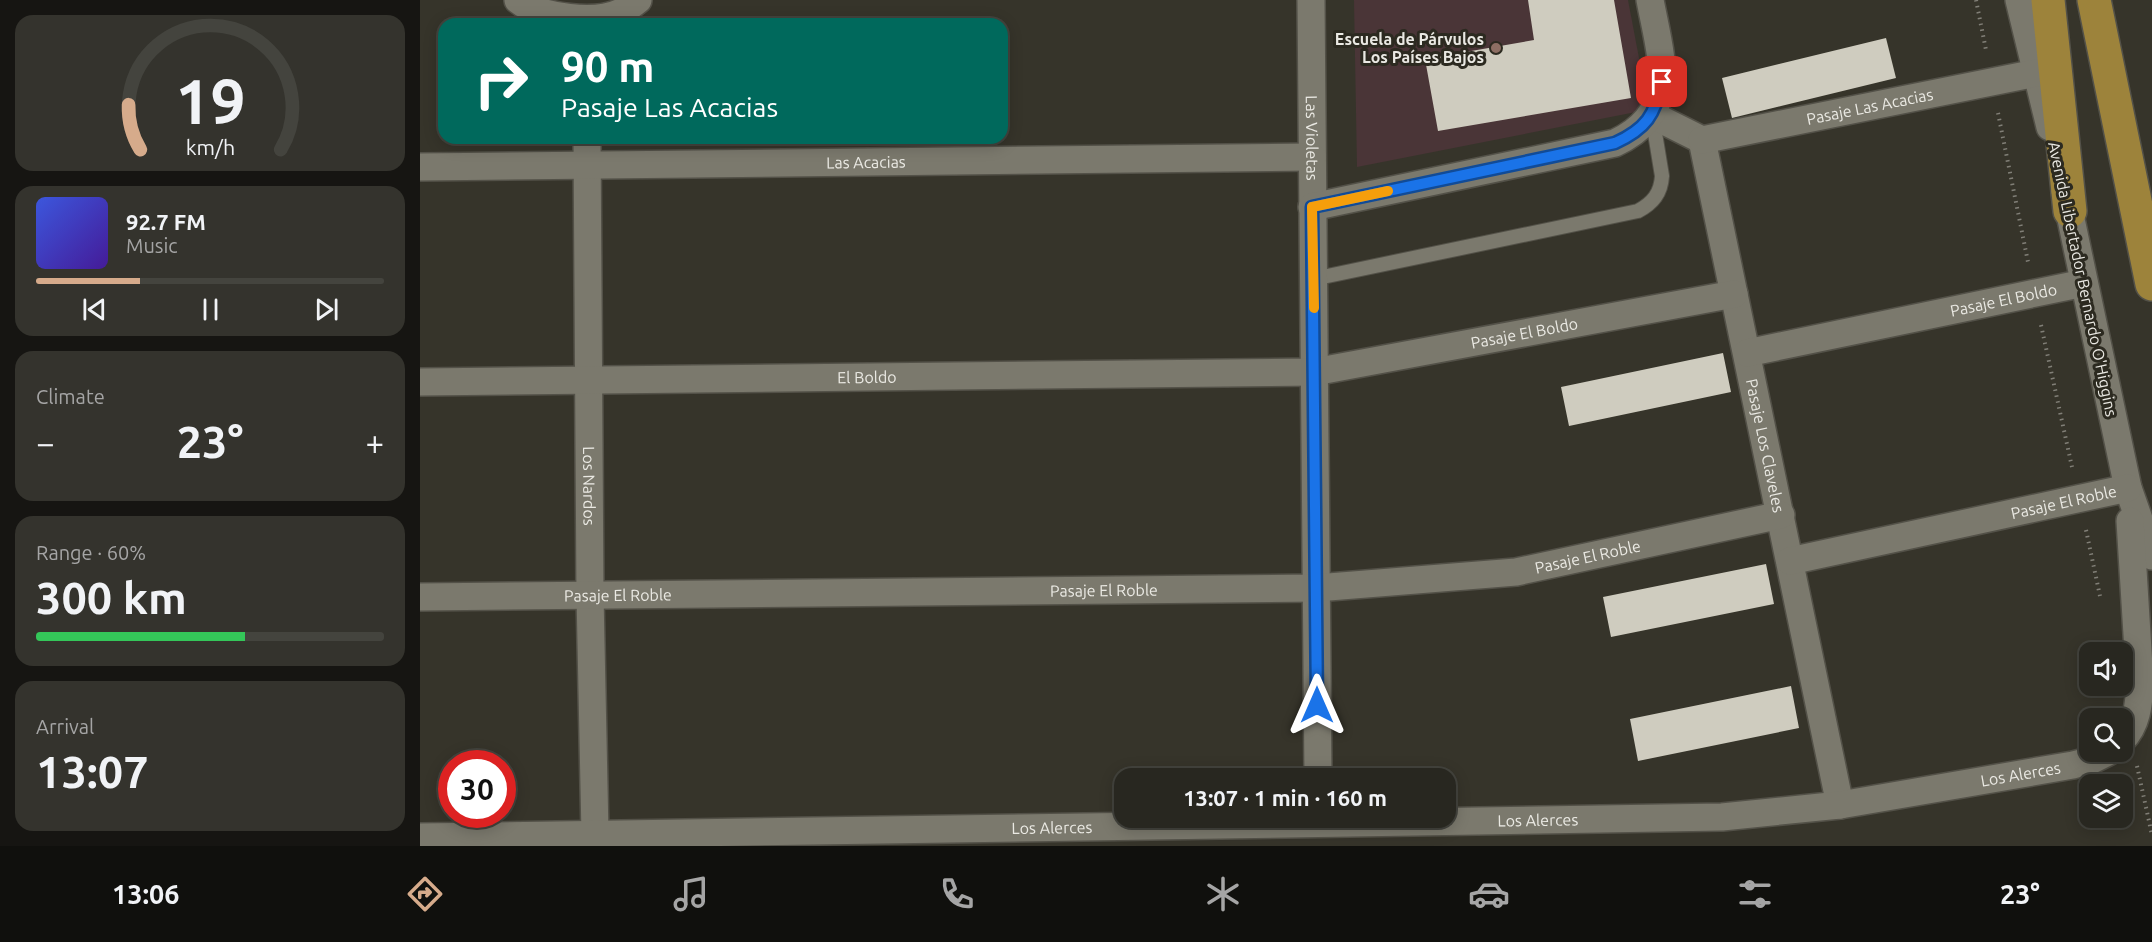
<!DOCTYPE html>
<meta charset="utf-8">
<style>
:root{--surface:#282720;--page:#34332d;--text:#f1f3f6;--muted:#a5a5a5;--line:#44443e;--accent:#d6ab8b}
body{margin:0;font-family:Ubuntu,sans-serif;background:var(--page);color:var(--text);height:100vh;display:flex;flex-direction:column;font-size:22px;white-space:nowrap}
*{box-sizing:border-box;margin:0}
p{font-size:20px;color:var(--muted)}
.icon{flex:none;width:33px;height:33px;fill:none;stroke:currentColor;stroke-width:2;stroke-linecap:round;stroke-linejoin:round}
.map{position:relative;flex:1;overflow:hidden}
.side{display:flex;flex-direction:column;gap:15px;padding:15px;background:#161512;width:420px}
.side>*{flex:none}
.hud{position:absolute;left:18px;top:18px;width:570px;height:126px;border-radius:18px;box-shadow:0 3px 15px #0003,0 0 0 2px var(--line);background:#00695c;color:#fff;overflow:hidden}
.controls{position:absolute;left:1659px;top:642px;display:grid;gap:12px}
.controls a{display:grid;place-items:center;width:54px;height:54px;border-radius:12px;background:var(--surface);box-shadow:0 3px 15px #0003,0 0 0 2px var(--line);font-size:30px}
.speed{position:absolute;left:18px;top:750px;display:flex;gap:12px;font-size:30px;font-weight:700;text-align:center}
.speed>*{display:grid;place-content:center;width:78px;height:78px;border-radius:50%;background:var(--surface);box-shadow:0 3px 15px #0003,0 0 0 2px var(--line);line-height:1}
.speed .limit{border:9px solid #d22;background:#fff;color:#111}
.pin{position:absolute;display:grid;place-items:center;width:51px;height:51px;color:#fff;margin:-26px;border-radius:12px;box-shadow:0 3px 9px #0006}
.me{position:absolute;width:66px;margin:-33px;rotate:0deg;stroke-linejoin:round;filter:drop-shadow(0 0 4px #0008)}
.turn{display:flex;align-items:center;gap:21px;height:126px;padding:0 24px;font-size:27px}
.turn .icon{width:78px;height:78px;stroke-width:2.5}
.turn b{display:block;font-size:42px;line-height:51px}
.big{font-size:45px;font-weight:600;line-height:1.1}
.side .tile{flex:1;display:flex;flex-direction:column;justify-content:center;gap:9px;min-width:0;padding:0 21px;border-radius:18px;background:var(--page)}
.side .dial{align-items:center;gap:0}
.dial svg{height:156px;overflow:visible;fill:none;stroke:var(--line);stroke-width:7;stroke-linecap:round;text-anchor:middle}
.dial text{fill:var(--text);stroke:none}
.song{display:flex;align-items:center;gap:18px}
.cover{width:72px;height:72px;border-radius:9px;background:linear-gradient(135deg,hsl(230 70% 55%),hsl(260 70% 35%))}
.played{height:6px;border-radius:3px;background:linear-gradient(90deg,var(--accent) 30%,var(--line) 30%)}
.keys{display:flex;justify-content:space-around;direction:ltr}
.heat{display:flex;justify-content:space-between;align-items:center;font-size:33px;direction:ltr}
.charge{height:9px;border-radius:4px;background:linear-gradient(90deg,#34c759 60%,var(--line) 0)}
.trip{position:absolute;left:694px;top:768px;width:342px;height:60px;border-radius:18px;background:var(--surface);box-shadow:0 3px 15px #0003,0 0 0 2px var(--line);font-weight:600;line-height:60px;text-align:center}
.menu{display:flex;height:96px;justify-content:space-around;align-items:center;background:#10100d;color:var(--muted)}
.menu .icon{width:42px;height:42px}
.menu .current{color:var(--accent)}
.menu b{font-size:27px;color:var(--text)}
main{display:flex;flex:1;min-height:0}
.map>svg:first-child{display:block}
.education{fill:#4a3537}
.building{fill:#cfccbf}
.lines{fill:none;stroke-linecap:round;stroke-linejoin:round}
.service-casing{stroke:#535148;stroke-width:16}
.minor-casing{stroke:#535148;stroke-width:30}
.primary-casing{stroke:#535148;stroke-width:36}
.path{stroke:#817f77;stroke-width:4;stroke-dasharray:1.5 4.5;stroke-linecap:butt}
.service{stroke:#7b796d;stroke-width:14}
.minor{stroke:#7b796d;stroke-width:27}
.primary{stroke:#9d833b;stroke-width:33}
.route-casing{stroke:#114b97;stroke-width:15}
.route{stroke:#1a73e8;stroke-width:10}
.slow{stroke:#f59e0b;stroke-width:10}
.education-dot{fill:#8d6e63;stroke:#2c2a20;stroke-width:2}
.labels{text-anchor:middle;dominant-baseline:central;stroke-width:6;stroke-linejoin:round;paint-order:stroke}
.poi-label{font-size:16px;font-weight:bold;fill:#eae9e3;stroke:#2c2a20;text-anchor:end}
.street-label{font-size:16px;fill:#eae9e3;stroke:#2c2a20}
</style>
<main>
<section class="side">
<div class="tile dial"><svg viewBox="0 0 100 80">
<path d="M14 69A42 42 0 1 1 86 69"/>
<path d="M14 69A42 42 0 0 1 8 46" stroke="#d6ab8b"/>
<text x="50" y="56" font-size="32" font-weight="700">19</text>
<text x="50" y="72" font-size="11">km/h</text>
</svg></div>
<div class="tile">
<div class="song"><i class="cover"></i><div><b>92.7 FM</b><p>Music</p></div></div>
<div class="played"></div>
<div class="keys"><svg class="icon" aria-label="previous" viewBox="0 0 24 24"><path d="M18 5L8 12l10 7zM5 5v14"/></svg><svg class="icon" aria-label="pause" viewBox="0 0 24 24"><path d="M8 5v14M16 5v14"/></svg><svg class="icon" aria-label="next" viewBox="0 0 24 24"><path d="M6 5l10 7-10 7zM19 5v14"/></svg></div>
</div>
<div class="tile"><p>Climate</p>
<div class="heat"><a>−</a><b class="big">23°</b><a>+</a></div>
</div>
<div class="tile"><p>Range · 60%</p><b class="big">300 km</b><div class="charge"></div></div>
<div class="tile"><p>Arrival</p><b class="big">13:07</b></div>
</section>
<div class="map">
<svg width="1732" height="846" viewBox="0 0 1732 846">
<rect width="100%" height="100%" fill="#36342a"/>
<!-- education -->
<path class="education" d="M 934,0 L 1208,0 L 1226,95 L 1216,112 L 937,167 Z"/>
<!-- building -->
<path class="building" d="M 1108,0 L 1194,0 L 1211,98 L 1018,131 L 1005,59 L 1114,40 Z
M 1466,38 L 1476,78 L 1312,118 L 1302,78 Z
M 1303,353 L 1311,392 L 1149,426 L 1141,387 Z
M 1346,564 L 1354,604 L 1191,637 L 1183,597 Z
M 1371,686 L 1379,728 L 1218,761 L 1210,719 Z"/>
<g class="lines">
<defs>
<path id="service" d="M 893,279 L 1218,211 C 1233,203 1241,193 1242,176 L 1232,115"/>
<g id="minor">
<path d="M 98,0 C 121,18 177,25 203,11 C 208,8 213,4 218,0"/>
<path id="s1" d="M 891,0 L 898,778"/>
<path d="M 1599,0 L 1630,127"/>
<path d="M 1232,115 L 1282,140"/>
<path id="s2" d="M 167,138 L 170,595 L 175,834"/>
<path id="s3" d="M 1282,140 L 1420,805"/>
<path id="s4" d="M 1282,140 L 1616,73"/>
<path id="s5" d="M 0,167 L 892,157"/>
<path d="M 1645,191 L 1708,488 L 1732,556"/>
<path d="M 892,207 L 1195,143 C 1261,112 1241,58 1230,0"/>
<path id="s6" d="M 1327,353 L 1664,283"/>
<path id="s7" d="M 0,382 L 894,372 L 1314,294"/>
<path id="s8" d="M 1370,561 L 1708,488"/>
<path id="s9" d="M 0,597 L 896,588 L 1096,572 L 1361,515"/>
<path d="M 1702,740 C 1717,725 1719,704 1720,683 L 1710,521"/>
<path id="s10" d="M 0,837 L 867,824 L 1302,817 L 1420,805 L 1653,765 L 1672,760 L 1688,752"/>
</g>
<path id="primary" d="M 1628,0 L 1650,211
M 1674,0 L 1732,284"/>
</defs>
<!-- service casing -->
<use href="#service" class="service-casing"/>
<!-- minor casing -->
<use href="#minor" class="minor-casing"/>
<!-- primary casing -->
<use href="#primary" class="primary-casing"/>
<!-- path -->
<path class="path" d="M 1556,0 L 1566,50
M 1578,113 L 1608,262
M 1621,325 L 1652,467
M 1666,530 L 1680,596
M 1717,766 L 1732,835"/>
<!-- service -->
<use href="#service" class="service"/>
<!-- minor -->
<use href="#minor" class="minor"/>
<!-- primary -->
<use href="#primary" class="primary"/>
</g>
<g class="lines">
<defs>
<path id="route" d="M 897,705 L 892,207 L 1195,143 C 1226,129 1235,115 1242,82"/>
</defs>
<!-- route casing -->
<use href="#route" class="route-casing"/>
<!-- route -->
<use href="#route" class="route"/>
<!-- slow -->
<path class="slow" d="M 894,308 L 892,207 L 968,191"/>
</g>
<!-- markers -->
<circle class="education-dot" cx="1076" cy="48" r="6"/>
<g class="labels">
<!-- poi labels -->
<g class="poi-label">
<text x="1064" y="39">Escuela de Párvulos<tspan x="1064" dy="18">Los Países Bajos</tspan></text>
</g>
<!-- street labels -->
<g class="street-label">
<text stroke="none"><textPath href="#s4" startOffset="171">Pasaje Las Acacias</textPath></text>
<text stroke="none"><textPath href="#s1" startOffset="138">Las Violetas</textPath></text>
<text stroke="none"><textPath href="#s5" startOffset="446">Las Acacias</textPath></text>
<text transform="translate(1663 279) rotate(78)">Avenida Libertador Bernardo O'Higgins</text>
<text stroke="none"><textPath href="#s6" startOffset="262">Pasaje El Boldo</textPath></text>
<text stroke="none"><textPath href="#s7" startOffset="1108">Pasaje El Boldo</textPath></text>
<text stroke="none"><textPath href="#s7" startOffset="447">El Boldo</textPath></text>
<text stroke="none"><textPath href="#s3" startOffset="312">Pasaje Los Claveles</textPath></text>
<text stroke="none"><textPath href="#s2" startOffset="348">Los Nardos</textPath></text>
<text stroke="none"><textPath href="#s8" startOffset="280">Pasaje El Roble</textPath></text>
<text stroke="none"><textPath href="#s9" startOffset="1170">Pasaje El Roble</textPath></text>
<text stroke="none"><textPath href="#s9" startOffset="684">Pasaje El Roble</textPath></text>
<text stroke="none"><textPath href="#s9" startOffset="198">Pasaje El Roble</textPath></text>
<text stroke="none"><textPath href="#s10" startOffset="1604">Los Alerces</textPath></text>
<text stroke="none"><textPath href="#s10" startOffset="1118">Los Alerces</textPath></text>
<text stroke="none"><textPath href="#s10" startOffset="632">Los Alerces</textPath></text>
</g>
</g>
</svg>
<div class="controls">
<a><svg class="icon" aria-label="sound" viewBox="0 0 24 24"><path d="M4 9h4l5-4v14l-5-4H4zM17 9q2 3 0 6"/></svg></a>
<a><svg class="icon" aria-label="search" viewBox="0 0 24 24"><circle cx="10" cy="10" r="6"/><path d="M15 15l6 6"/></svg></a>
<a><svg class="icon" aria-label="layers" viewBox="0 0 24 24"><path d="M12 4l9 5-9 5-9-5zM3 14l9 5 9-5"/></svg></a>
</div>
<div class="speed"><div class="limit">30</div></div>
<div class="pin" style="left:1242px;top:82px;background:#d93025"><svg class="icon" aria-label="arrive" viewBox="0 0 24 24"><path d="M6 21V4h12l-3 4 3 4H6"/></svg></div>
<svg class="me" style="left:897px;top:705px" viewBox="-20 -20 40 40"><path d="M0-17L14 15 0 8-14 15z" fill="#1a73e8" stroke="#fff" stroke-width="4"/></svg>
<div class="trip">13:07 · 1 min · 160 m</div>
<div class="hud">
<div class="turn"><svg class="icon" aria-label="right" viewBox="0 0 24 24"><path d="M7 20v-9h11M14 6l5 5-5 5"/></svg><div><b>90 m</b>Pasaje Las Acacias</div></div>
</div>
</div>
</main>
<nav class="menu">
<b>13:06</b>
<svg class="icon current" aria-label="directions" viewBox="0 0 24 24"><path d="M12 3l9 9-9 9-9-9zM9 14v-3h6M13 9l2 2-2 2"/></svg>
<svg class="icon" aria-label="music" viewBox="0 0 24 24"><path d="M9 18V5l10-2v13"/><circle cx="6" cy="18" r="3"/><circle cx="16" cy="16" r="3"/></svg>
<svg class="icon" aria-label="phone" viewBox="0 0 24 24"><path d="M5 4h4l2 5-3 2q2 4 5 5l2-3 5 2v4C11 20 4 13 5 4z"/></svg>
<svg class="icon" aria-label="climate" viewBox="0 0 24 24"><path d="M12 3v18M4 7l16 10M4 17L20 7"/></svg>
<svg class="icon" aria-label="car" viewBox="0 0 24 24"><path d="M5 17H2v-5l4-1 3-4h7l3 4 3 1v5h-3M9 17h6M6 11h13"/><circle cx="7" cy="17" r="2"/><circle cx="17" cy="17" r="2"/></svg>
<svg class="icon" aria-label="filters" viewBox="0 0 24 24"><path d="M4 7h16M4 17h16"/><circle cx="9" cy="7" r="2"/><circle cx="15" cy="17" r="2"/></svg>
<b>23°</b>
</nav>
